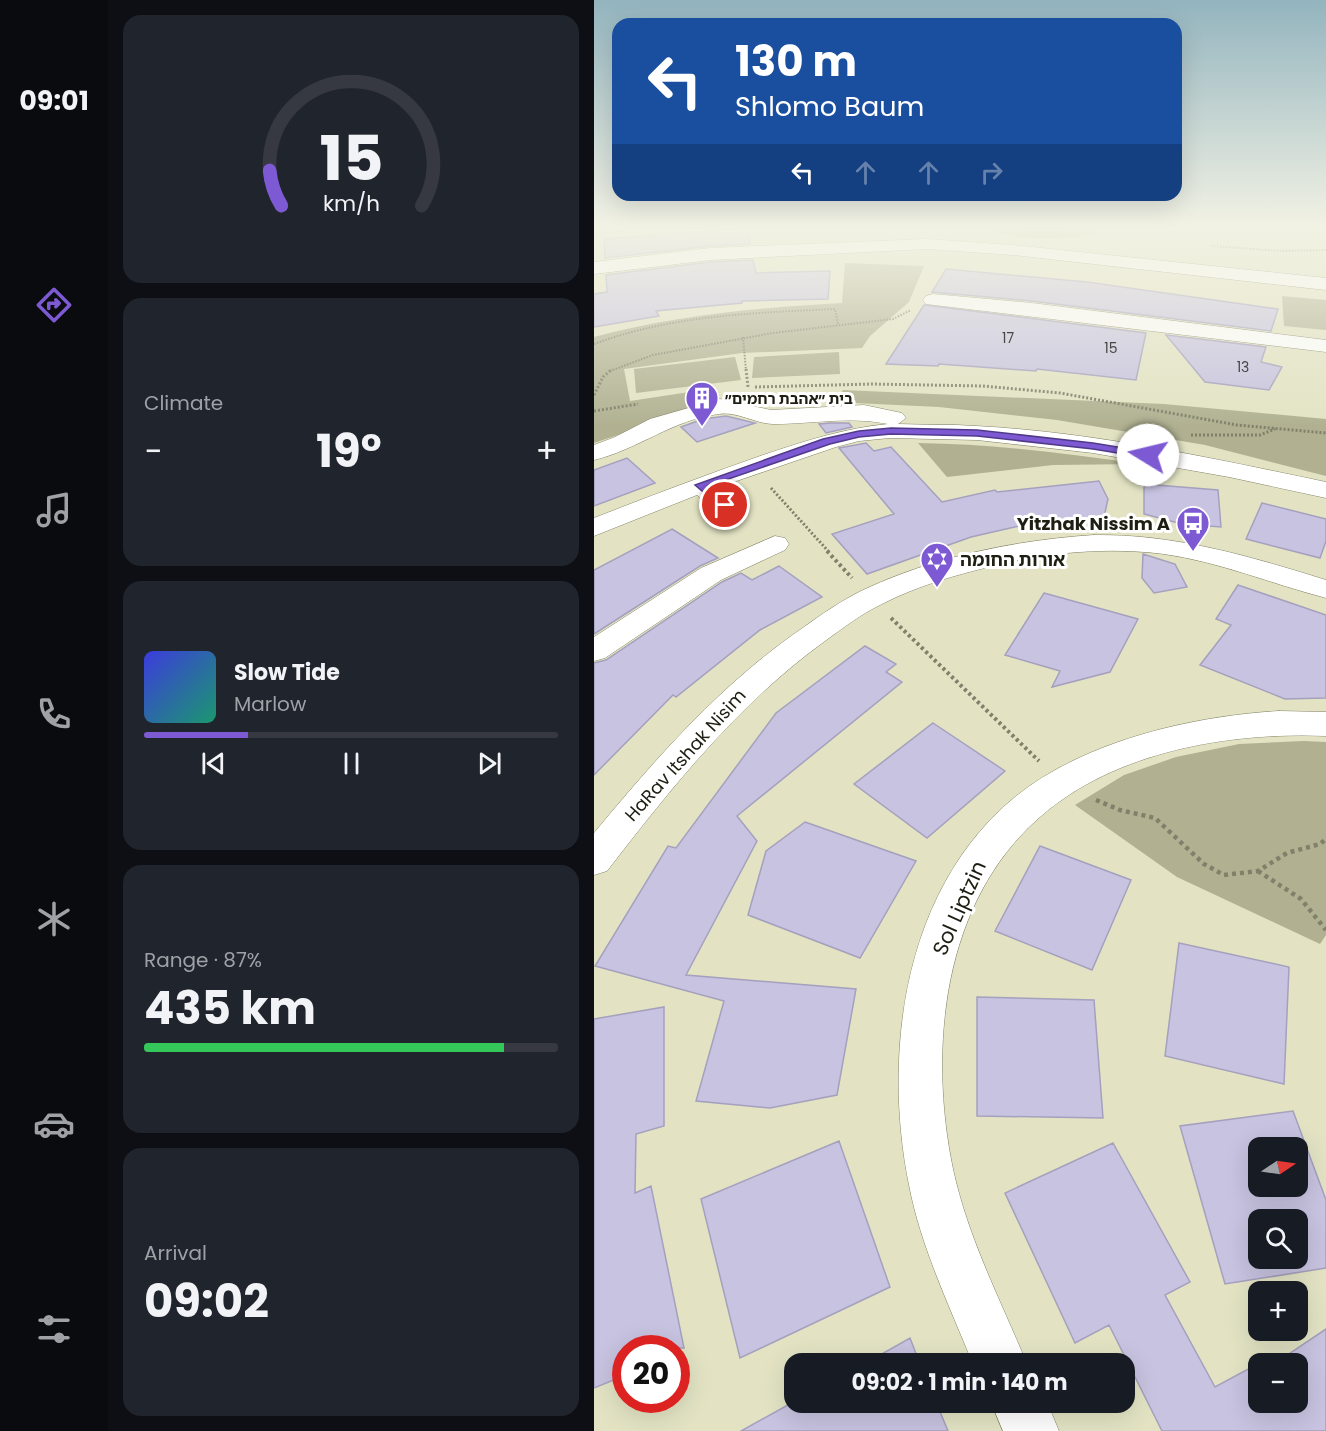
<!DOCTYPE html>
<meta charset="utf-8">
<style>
:root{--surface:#171b24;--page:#20242c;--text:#f1f3f6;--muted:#9ea1a6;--line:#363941;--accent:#7d5ad4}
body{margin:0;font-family:Poppins,"Noto Sans Hebrew",sans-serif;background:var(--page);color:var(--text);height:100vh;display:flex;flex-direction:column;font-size:22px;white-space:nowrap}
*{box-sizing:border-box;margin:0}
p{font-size:20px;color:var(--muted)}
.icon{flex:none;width:33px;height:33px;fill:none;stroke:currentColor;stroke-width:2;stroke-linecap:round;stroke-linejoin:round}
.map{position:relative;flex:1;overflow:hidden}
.sheet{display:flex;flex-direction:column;gap:15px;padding:15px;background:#0d0f14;width:486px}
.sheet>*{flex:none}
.top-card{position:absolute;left:18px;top:18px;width:570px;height:183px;border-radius:18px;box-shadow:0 6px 24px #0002;background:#1a4fa0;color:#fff;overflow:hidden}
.needle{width:39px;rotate:77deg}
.fabs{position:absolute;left:654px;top:1137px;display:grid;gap:12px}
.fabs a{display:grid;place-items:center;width:60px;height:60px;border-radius:12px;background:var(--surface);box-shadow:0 6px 24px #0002;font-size:30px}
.speed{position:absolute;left:18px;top:1335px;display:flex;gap:12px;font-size:30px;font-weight:700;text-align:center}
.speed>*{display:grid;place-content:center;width:78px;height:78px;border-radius:50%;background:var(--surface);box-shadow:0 6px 24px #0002;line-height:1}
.speed .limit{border:9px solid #d22;background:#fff;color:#111}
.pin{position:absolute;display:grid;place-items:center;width:51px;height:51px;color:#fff;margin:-26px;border:3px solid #fff;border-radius:50%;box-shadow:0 2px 6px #0007}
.me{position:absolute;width:66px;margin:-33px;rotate:279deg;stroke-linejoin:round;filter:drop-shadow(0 0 4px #0008)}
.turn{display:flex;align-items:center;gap:21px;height:126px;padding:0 24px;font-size:27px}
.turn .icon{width:78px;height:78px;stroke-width:2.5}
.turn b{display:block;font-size:42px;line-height:51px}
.lanes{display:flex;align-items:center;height:57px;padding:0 24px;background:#0003;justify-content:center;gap:30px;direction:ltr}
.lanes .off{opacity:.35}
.big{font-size:45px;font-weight:700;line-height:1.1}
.sheet .card{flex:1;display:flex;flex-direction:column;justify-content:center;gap:9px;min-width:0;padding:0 21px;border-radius:18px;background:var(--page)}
.sheet .dial{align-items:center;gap:0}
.dial svg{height:156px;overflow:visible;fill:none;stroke:var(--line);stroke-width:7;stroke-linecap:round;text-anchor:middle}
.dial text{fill:var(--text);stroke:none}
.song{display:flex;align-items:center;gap:18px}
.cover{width:72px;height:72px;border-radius:9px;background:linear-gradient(135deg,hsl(240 70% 55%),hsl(160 70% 35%))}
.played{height:6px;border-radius:3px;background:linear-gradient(90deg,var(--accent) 25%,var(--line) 25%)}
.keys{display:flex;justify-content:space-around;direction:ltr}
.heat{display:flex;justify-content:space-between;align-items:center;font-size:33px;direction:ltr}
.charge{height:9px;border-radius:4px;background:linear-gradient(90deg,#34c759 87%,var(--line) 0)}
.trip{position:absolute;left:190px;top:1353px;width:351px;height:60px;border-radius:18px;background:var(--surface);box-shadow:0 6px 24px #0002;font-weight:700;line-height:60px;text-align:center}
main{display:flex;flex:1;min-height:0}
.tab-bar{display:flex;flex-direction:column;width:108px;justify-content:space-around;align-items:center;background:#090b0e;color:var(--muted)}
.tab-bar .icon{width:42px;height:42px}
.tab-bar .active{color:var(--accent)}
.tab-bar b{font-size:27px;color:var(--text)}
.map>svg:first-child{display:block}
.green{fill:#b1b192}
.building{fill:#c7c3e0;stroke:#a5a0bd;stroke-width:1.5;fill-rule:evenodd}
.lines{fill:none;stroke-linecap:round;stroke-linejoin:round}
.minor-casing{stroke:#838367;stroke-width:1}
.path-far3{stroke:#80806b;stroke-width:2;stroke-dasharray:1.5 1.5;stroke-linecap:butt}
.path-far2{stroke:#80806b;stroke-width:3;stroke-dasharray:2 2;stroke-linecap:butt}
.path-far1{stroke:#80806b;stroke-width:4;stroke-dasharray:3 3;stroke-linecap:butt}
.path{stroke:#80806b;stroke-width:4.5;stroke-dasharray:4 4;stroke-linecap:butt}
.minor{fill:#fff;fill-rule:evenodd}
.route{fill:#7d5ad4;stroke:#513a8a;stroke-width:1.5}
.labels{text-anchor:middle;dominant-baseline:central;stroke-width:6;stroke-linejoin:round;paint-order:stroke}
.far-number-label{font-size:14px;fill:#484746}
.far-poi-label{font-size:15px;font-weight:bold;fill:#1e1e13;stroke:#fff;text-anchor:start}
.poi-label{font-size:18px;font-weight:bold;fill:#1e1e13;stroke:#fff;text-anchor:end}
.street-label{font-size:18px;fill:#1e1e13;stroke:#fff}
.near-street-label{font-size:21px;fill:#1e1e13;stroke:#fff}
</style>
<main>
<nav class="tab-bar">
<b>09:01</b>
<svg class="icon active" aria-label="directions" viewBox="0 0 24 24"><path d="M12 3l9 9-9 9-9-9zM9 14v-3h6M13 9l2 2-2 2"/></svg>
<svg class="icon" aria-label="music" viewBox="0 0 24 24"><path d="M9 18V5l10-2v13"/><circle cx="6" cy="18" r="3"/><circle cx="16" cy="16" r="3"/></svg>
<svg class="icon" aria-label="phone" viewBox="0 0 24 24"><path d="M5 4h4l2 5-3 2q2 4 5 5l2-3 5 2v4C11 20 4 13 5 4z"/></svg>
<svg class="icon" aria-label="climate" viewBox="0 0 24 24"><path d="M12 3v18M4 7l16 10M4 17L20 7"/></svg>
<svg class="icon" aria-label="car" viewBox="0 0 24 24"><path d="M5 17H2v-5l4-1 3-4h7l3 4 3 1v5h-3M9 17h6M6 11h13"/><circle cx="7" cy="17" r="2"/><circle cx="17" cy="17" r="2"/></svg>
<svg class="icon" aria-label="filters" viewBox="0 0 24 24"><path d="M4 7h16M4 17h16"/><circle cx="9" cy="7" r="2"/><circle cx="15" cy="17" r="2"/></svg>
</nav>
<section class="sheet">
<div class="card dial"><svg viewBox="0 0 100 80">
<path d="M14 69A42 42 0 1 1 86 69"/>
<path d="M14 69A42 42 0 0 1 8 51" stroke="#7d5ad4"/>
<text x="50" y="56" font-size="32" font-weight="700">15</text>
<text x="50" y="72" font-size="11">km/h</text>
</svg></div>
<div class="card"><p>Climate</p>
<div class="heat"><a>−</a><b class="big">19°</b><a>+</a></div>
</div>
<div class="card">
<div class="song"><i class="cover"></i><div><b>Slow Tide</b><p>Marlow</p></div></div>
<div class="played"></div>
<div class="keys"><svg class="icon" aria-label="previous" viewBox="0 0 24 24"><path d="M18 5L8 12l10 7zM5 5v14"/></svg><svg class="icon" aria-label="pause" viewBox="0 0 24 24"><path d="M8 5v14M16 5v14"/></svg><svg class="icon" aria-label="next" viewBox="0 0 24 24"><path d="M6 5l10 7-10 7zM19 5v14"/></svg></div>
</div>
<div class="card"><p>Range · 87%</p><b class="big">435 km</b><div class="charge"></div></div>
<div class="card"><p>Arrival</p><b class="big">09:02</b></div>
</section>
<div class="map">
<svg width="732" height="1431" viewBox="0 0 732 1431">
<rect width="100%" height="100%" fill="#e3e3c4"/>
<!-- green -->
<path class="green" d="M 399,226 L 503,228 L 501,234 C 473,239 423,241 398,230 Z
M 251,263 L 330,266 L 315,302 L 276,336 L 268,348 L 148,353 L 30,369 L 36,401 L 102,391 L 104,408 L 0,443 L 0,337 C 84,315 162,308 248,303 Z
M 688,296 L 732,300 L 732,330 L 690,326 Z
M 245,352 L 246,374 L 158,378 L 160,357 Z
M 141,357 L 147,380 L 42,393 L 40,369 Z
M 249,390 L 570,404 L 732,419 L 732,476 L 611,445 L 463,420 L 345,407 L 261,403 L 238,409 Z
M 324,443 C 399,444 472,453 546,464 L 459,465 L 353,477 Z
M 710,741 L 732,742 L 732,935 L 726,944 L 583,877 L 481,805 L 530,775 L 582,757 L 645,744 Z"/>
<!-- building -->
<path class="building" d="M 153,228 L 156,244 L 116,246 L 11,258 L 10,239 Z
M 159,260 L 162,273 L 236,271 L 234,299 L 148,301 L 148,303 L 62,311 L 65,316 L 0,327 L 0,294 L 13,292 L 12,275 L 116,262 Z
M 352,269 L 493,282 L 684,309 L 677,331 L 438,301 L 338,292 Z
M 330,305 L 552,333 L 542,380 L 443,369 L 442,371 L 345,364 L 344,366 L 292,364 Z
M 572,335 L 672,347 L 667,362 L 688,367 L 675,390 L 611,382 Z
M 132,416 L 161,423 L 103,442 L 87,427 L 109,419 Z
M 237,423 L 255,423 L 258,427 L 232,433 L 225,424 Z
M 272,443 L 280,451 L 297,447 L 348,502 L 401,490 L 403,492 L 505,481 L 514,499 L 510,517 L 453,524 L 452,520 L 377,537 L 273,574 L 238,534 L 300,514 L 245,448 Z
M 33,458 L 61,483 L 0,506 L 0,470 Z
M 550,484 L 624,490 L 627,527 L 588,524 L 550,514 Z
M 668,503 L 732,519 L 732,541 L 726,558 L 652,539 Z
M 78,529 L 124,558 L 106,566 L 0,634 L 0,570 Z
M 549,554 L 581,564 L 593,587 L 560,593 L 548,578 Z
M 185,566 L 228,597 L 166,630 L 82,697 L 79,695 L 0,775 L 0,663 L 12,660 L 128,582 L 147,573 L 158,580 Z
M 644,585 L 732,615 L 732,698 L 691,699 L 606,665 L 637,625 L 622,619 Z
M 450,593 L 544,619 L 516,672 L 458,687 L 466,671 L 411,655 Z
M 271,646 L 302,664 L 292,672 L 308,682 L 143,816 L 163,841 L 92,975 L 262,989 L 243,1095 L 176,1108 L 102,1101 L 130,1001 L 1,966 L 74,846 L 82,848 L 182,713 Z
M 339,723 L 411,771 L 333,838 L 260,784 Z
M 211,822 L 322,861 L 266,958 L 154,915 L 172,851 Z
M 446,846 L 537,880 L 498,970 L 401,931 Z
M 585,943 L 695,967 L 690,1084 L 571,1056 Z
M 383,997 L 500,1000 L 509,1118 L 383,1116 Z
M 70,1007 L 70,1126 L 42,1134 L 41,1193 L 57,1186 L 90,1348 L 32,1348 L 32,1375 L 0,1388 L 0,1019 Z
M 699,1111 L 732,1200 L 732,1268 L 631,1284 L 586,1126 ZM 664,1148 L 704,1148 L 704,1186 L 664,1186 ZM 664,1220 L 704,1220 L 704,1258 L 664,1258 Z
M 245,1141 L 296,1287 L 146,1358 L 107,1199 Z
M 519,1143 L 596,1282 L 571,1295 L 621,1387 L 658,1367 L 663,1375 L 664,1374 L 664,1402 L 704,1402 L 704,1364 L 680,1364 L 732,1329 L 732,1431 L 568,1431 L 515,1325 L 481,1343 L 411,1193 Z
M 316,1338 L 326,1364 L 270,1364 Z
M 201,1401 L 342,1402 L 354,1431 L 147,1431 Z"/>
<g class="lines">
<defs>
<path id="minor" d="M 0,226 L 11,226 L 8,230 L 0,231 Z
M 333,239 L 419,245 L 732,278 L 732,290 L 419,255 L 333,249 L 116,260 L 0,274 L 0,262 L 116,248 Z
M 339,294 L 438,303 L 732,340 L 732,352 L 332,304 L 329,300 L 332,296 Z
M 126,399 L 177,410 L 270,405 L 308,413 L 312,418 L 304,424 C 330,425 356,424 382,426 C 499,432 617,458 732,482 L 732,498 L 635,477 L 499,453 L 383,440 L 296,438 L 265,441 L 242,447 L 125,487 L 144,505 L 140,511 C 124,515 116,506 103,495 L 0,536 L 0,518 C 56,496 112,475 169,455 C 211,441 251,428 294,424 C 255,416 219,424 179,424 C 162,424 143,411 125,414 C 80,419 43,450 0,460 L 0,445 L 21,437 L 56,419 Z
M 500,535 C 581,534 655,556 732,580 L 732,598 C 678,584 626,562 570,554 C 513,547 455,552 399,566 C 361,575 323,586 288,604 C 267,614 249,628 231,641 C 144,704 78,787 13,871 L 0,875 L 0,833 C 63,757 128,683 210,627 C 228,614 247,601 267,591 C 338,557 422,540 500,535 Z
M 181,536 L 191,538 L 195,544 L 191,550 L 127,580 L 11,658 L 0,661 L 0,637 L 107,568 Z
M 685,711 L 732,712 L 732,736 C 636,732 521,751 446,817 C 348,902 334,1049 359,1169 C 374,1238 406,1299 433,1364 L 379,1364 C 355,1305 327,1247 315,1185 C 288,1052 310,888 421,797 C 490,741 598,716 685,711 Z
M 397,1402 L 453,1402 L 465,1431 L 409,1431 Z"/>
</defs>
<!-- minor casing -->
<use href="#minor" class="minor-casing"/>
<!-- path-far3 -->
<path class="path-far3" d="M 617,246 L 687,251 L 732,250
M 149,337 L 152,371
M 0,344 C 78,315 159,313 241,309 L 244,324
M 16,371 L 59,355 L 179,333 L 299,319 L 317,310"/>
<!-- path-far2 -->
<path class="path-far2" d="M 152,369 L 154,387
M 161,387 L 278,384 L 389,386 L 466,393 L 643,425 L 732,433
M 0,395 L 9,377 L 18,369
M 0,411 L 44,404
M 597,435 L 666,435 L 681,429
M 177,488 L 235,552"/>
<!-- path-far1 -->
<path class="path-far1" d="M 233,551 L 258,578
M 297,618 L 445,761"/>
<!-- path -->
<path class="path" d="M 502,800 L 526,810 L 561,818 L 610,864 L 630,875 L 664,871 L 693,853 L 726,844 L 732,839
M 664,871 L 707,899 L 732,930"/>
<!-- minor -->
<use href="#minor" class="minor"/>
</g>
<!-- sky -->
<linearGradient id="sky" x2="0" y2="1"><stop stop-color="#93b4be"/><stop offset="0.53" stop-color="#f2f2e4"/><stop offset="1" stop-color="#f2f2e4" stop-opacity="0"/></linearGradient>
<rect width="732" height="426" fill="url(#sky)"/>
<!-- route -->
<path class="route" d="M 297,428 L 383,430 L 499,443 L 554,452 L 559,455 L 554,458 L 499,449 L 383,436 L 297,434 L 265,437 L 236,444 L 114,486 L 135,502 L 135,507 L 127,507 L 101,485 L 229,439 L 265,431 Z"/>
<!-- icons -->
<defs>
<symbol id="building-pin" viewBox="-11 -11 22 30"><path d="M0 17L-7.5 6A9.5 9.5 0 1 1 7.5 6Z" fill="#7d5ad4" stroke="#fff"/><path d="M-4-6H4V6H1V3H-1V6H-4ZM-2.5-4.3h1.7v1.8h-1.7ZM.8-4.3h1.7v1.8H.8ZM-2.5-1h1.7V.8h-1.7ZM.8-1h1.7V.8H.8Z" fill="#fff"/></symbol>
<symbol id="bus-pin" viewBox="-11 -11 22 30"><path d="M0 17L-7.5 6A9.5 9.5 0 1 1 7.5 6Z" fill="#7d5ad4" stroke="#fff"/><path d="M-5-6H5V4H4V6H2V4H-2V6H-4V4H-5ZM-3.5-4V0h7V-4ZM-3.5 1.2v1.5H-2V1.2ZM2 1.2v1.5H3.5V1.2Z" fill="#fff"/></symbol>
<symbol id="synagogue-pin" viewBox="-11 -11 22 30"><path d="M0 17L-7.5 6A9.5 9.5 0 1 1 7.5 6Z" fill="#7d5ad4" stroke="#fff"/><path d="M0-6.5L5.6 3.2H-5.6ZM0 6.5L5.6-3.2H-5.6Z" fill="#fff"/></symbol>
</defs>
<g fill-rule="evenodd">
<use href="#building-pin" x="89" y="379" width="38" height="52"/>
<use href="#bus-pin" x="580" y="504" width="38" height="52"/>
<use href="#synagogue-pin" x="324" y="540" width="38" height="52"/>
</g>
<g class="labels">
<!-- far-number labels -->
<g class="far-number-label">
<text x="414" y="338">17</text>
<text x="517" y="348">15</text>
<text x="649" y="367">13</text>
</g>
<!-- far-poi labels -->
<g class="far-poi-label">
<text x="131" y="398">בית ״אהבת רחמים״</text>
</g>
<!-- poi labels -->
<g class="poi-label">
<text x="576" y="523">Yitzhak Nissim A</text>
<text x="366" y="559" text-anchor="start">אורות החומה</text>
</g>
<!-- street labels -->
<g class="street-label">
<text transform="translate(91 755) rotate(-48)">HaRav Itshak Nisim</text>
</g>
<!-- near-street labels -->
<g class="near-street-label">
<text transform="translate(365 908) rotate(-66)">Sol Liptzin</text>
</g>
</g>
</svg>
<div class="fabs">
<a><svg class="needle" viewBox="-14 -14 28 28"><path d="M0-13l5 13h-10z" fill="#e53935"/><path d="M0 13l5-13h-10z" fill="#9ea1a6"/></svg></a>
<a><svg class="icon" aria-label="search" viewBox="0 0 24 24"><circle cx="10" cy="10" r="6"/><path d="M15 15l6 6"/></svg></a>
<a>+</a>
<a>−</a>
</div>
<div class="speed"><div class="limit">20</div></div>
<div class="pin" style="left:131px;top:505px;background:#d93025"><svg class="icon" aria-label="arrive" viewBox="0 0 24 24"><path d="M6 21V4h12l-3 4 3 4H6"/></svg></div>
<svg class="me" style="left:554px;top:455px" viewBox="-20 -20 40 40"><circle r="19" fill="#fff"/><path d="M0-13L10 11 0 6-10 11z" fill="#7d5ad4"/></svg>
<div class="trip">09:02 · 1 min · 140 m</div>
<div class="top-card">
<div class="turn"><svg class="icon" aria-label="left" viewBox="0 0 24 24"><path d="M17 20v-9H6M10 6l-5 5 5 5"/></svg><div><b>130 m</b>Shlomo Baum</div></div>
<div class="lanes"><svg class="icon" aria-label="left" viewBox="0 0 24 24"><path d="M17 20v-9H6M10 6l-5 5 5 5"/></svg><svg class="icon off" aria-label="ahead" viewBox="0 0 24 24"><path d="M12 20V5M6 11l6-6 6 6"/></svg><svg class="icon off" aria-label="ahead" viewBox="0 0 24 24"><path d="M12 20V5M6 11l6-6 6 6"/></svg><svg class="icon off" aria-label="right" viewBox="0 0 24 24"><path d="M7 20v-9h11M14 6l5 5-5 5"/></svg></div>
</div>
</div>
</main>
